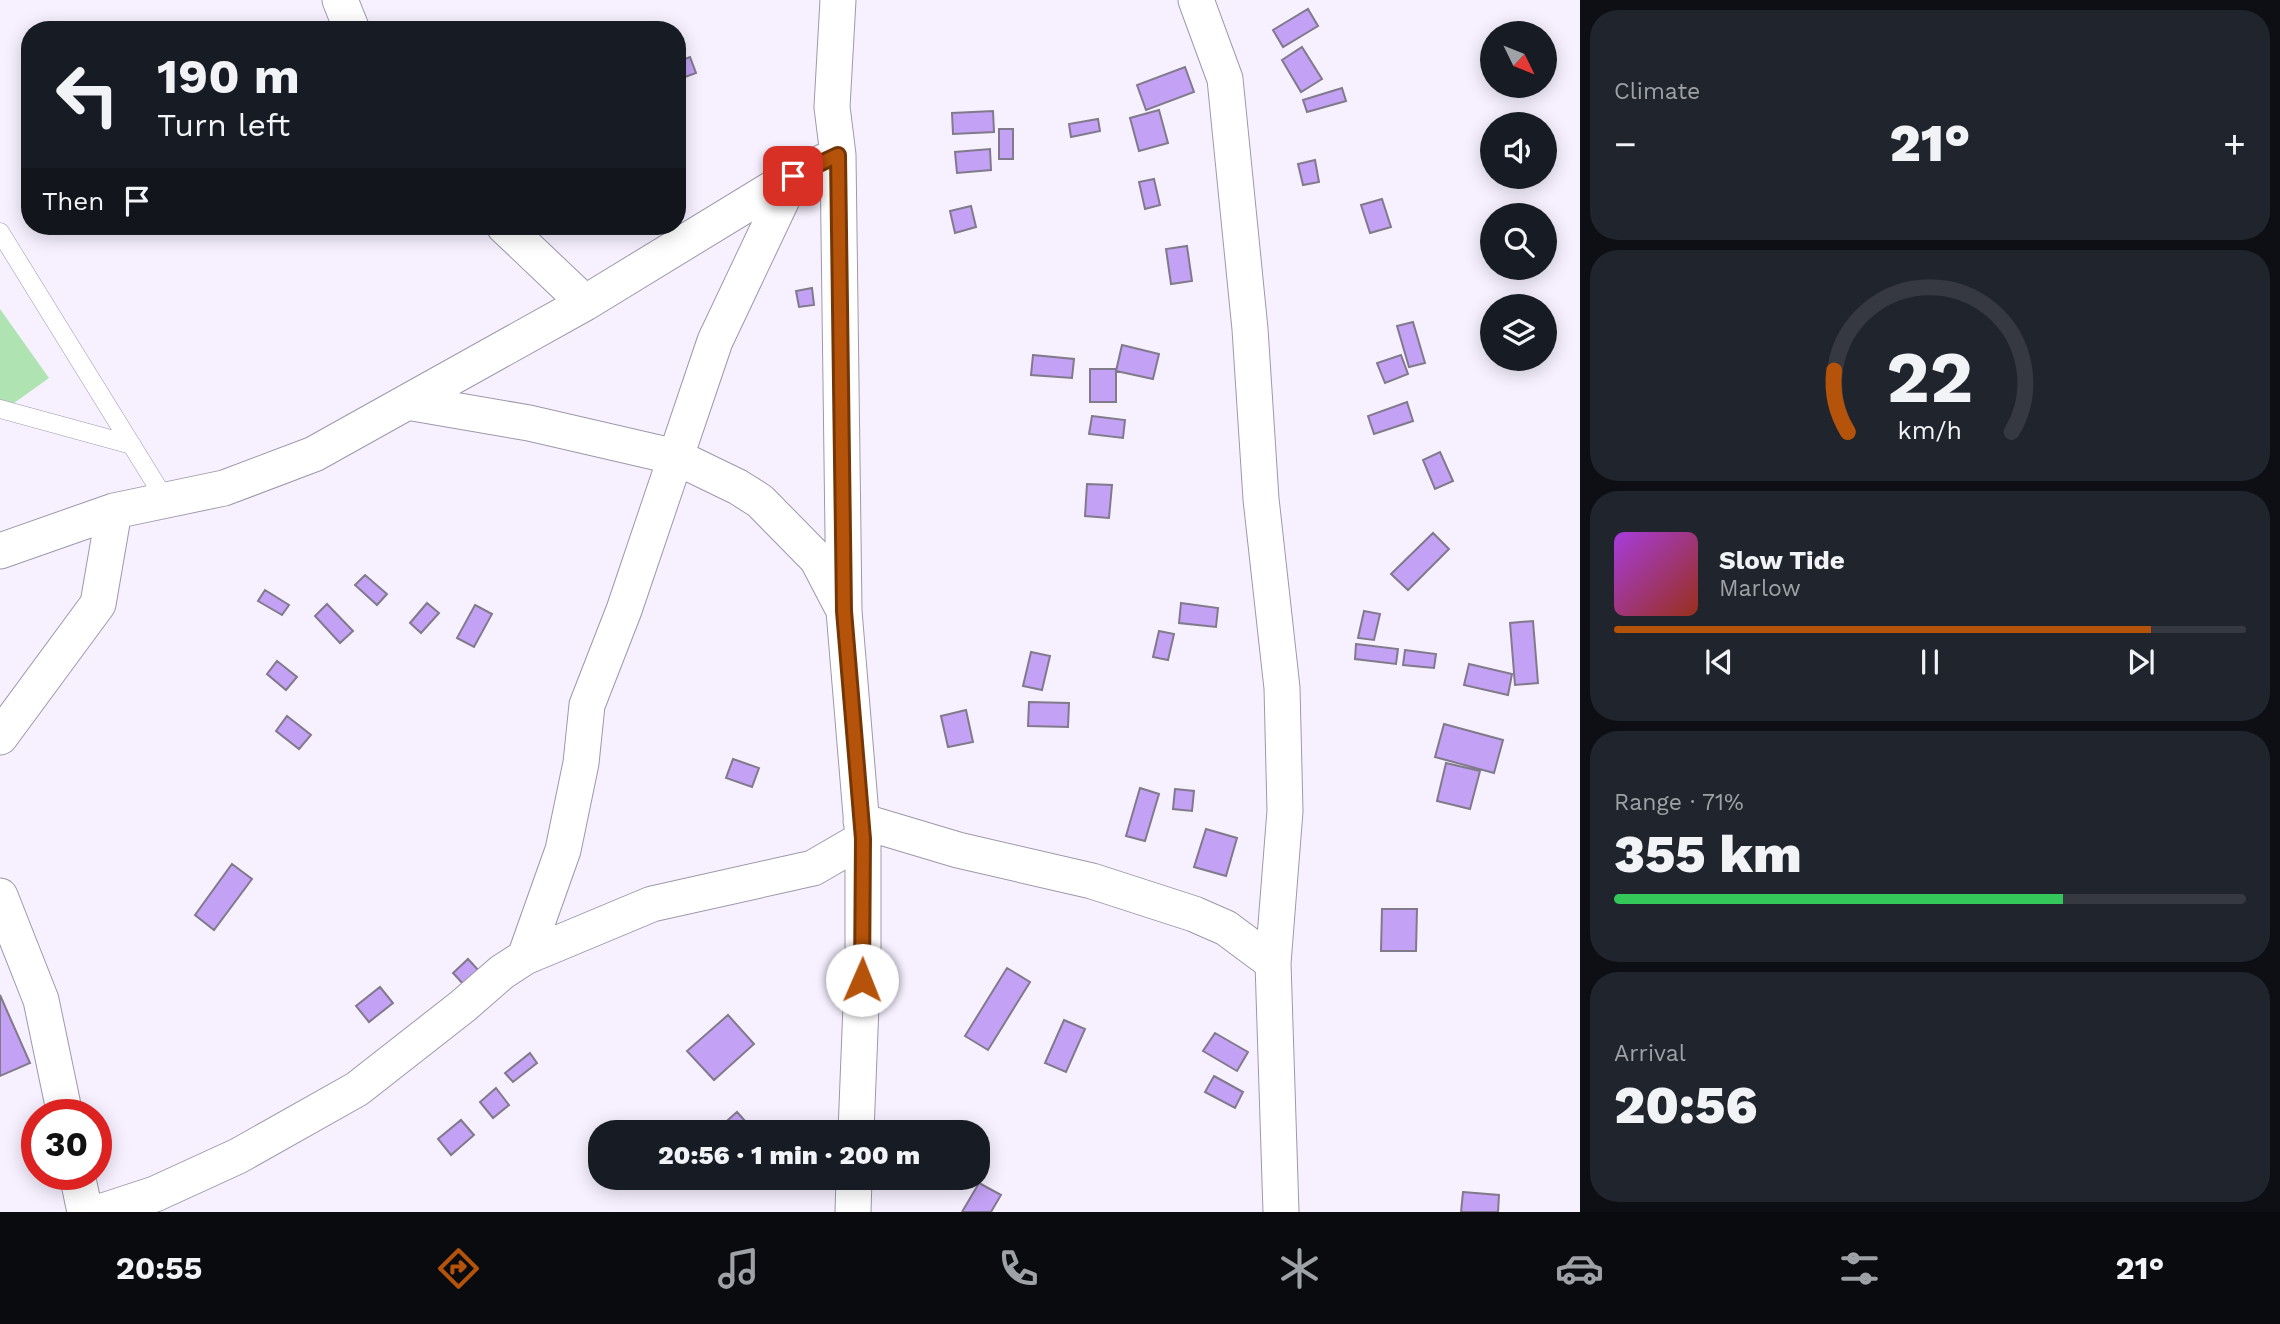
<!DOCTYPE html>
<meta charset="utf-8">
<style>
:root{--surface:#171b24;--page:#20242c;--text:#f1f3f6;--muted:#9ea1a6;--line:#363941;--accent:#b45309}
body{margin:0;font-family:"Work Sans",sans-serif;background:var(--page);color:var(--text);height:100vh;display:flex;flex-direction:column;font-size:26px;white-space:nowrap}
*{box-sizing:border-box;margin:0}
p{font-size:23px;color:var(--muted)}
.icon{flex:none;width:38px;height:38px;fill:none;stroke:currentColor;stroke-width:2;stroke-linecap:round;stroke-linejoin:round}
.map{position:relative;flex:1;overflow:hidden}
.sheet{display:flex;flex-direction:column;gap:10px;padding:10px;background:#0d0f14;width:700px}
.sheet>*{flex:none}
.banner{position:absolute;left:21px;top:21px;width:665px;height:214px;border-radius:28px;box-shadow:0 4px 18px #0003;background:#171b24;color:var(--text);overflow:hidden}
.needle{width:46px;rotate:133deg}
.fabs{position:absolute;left:1480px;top:21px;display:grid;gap:14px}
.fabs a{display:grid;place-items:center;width:77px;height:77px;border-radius:50%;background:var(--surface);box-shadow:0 4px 18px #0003;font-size:35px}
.speed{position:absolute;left:21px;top:1099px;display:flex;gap:14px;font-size:35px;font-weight:700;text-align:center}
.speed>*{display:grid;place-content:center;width:91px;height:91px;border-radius:50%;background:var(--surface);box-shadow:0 4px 18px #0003;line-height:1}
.speed .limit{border:10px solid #d22;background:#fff;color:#111}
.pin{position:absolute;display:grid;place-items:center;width:60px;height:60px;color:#fff;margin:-30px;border-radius:14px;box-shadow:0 4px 10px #0006}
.me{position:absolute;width:77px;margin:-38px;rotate:1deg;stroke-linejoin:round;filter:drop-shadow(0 0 5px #0008)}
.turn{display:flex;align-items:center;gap:24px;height:147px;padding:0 21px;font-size:32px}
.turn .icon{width:91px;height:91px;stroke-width:2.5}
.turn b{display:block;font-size:49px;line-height:60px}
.then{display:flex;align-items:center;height:66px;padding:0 21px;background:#0003;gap:14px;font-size:26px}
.big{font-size:52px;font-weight:800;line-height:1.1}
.sheet .widget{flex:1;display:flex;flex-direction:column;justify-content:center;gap:10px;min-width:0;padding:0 24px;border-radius:28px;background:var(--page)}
.sheet .dial{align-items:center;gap:0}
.dial svg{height:182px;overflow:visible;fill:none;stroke:var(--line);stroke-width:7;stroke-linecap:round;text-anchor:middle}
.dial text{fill:var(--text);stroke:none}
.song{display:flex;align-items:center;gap:21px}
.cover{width:84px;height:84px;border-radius:10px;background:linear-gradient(135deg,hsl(280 70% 55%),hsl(10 70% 35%))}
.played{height:7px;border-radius:4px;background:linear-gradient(90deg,var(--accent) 85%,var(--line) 85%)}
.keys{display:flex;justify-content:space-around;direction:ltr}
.heat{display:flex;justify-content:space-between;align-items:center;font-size:38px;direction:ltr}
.charge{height:10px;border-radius:5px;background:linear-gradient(90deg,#34c759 71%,var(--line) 0)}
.trip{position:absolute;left:588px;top:1120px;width:402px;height:70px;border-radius:28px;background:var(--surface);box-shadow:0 4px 18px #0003;font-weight:800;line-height:70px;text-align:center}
.dock{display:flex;height:112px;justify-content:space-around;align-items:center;background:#090b0e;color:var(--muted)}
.dock .icon{width:49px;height:49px}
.dock .selected{color:var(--accent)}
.dock b{font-size:32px;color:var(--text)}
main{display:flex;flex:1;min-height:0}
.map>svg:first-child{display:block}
.green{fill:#b0e3b2}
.building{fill:#c3a1f4;stroke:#807a8b;stroke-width:2}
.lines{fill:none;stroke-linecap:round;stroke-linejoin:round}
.service-casing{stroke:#9e98a9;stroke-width:19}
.minor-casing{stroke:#9e98a9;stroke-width:37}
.service{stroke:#fff;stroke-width:18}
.minor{stroke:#fff;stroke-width:35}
.route-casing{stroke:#753606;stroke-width:18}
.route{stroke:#b45309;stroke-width:12}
</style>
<main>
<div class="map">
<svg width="1580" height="1212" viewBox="0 0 1580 1212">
<rect width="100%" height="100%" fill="#f6f0ff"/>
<!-- green -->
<path class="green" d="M 0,309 L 49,378 L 0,413 Z"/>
<!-- building -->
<path class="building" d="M 1308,9 L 1318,26 L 1283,47 L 1273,30 Z
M 1302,47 L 1322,79 L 1301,92 L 1282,60 Z
M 690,57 L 696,73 L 677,80 L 677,62 Z
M 1185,67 L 1194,92 L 1146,110 L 1137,85 Z
M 1342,88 L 1346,101 L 1307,112 L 1303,100 Z
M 1159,110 L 1168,143 L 1139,151 L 1130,118 Z
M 993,111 L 994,132 L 953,134 L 952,113 Z
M 1098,119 L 1100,131 L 1071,137 L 1069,124 Z
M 999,129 L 1013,129 L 1013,159 L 999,159 Z
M 990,149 L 991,170 L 957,173 L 955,152 Z
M 1315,160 L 1319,182 L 1303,185 L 1298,164 Z
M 1154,179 L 1160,205 L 1145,209 L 1139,182 Z
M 1382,199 L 1391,227 L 1370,233 L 1361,205 Z
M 971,206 L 976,227 L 955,233 L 950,211 Z
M 1187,246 L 1192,281 L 1171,284 L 1166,249 Z
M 812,288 L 814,305 L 799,307 L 796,291 Z
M 1413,322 L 1425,363 L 1409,367 L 1397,326 Z
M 1122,345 L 1159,354 L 1153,379 L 1116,371 Z
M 1033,355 L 1074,359 L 1072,378 L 1031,375 Z
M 1401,355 L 1408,374 L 1385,383 L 1377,363 Z
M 1090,369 L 1116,369 L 1116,402 L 1090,402 Z
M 1407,402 L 1413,421 L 1374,434 L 1368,416 Z
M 1092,416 L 1125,420 L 1123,438 L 1089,434 Z
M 1440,452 L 1453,481 L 1435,489 L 1423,460 Z
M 1087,484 L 1112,485 L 1109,518 L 1085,516 Z
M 1433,533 L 1449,549 L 1408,590 L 1391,574 Z
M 365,575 L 387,594 L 377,605 L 355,585 Z
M 265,590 L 289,605 L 282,615 L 258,601 Z
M 427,603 L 439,613 L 421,633 L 410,623 Z
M 1181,603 L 1218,608 L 1216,627 L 1179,623 Z
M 327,604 L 353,631 L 340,643 L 315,616 Z
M 475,605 L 492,614 L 474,647 L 457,638 Z
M 1364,611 L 1380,614 L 1374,640 L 1358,638 Z
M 1533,621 L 1538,683 L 1515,685 L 1510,623 Z
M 1159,631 L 1174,634 L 1168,660 L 1153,657 Z
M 1356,644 L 1398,649 L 1396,664 L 1355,659 Z
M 1405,650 L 1436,654 L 1434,668 L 1403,665 Z
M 1031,652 L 1050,656 L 1042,690 L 1023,686 Z
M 277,661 L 297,677 L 286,690 L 267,674 Z
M 1469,664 L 1512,674 L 1508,695 L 1464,685 Z
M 1029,702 L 1069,703 L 1068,727 L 1028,726 Z
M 966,710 L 973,742 L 948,747 L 941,716 Z
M 287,716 L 311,735 L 299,749 L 276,731 Z
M 1444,724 L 1503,740 L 1494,773 L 1435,757 Z
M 733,759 L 759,768 L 752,787 L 726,778 Z
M 1446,763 L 1480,771 L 1470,809 L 1437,801 Z
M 1140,788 L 1159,794 L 1145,841 L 1126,836 Z
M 1175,789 L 1194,791 L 1192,811 L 1173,809 Z
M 1206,829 L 1237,838 L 1226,876 L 1194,867 Z
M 232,864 L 252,879 L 214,930 L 195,915 Z
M 1382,909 L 1417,909 L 1416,951 L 1381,951 Z
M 468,959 L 480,972 L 465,986 L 453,973 Z
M 1007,968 L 1030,982 L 988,1050 L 965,1036 Z
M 380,987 L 393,1003 L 369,1022 L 356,1006 Z
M 0,995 L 30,1063 L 0,1076 Z
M 728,1015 L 754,1044 L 714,1080 L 687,1051 Z
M 1064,1020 L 1085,1029 L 1066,1072 L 1045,1063 Z
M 1215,1033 L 1248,1052 L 1237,1071 L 1203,1051 Z
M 530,1053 L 537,1063 L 513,1082 L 505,1073 Z
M 1214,1076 L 1243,1092 L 1235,1108 L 1205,1092 Z
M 496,1088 L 509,1105 L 493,1118 L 480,1102 Z
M 737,1112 L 755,1132 L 724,1132 L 720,1127 Z
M 461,1120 L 474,1135 L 451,1155 L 438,1139 Z
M 979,1183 L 1001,1195 L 991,1212 L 962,1212 Z
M 1463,1192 L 1499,1195 L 1498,1212 L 1461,1212 Z"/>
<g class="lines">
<defs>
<path id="service" d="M 0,232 L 165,499
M 0,409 L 132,445"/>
<path id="minor" d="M 340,0 L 352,30
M 838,0 L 832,107 L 838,155 L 844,611 L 863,839 L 863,955 L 856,1132
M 1196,0 L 1225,79 L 1250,329 L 1261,499 L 1282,688 L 1285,811 L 1273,963 L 1281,1212
M 504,226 L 585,303
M 407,402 L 529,423 L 676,457 L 738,487 L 760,501 L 817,559 L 841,605
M 0,551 L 114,511 L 224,488 L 314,454 L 585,303 L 793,176 L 838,155
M 0,737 L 98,604 L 114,511
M 861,821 L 958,850 L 1092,881 L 1194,914 L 1226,928 L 1273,963
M 0,896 L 41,1000 L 65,1115
M 525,957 L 563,850 L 581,763 L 587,705 L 624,610 L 715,341 L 793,176
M 77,1174 L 85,1212
M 100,1212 L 155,1194 L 238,1156 L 357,1089 L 463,1006 L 502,972 L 525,957 L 652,904 L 813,868 L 863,839
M 853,1212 L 854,1178"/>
</defs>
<!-- service casing -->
<use href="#service" class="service-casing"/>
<!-- minor casing -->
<use href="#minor" class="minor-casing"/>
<!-- service -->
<use href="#service" class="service"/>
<!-- minor -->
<use href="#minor" class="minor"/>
</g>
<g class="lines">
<defs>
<path id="route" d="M 793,176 L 838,155 L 844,611 L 863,839 L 862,980"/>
</defs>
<!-- route casing -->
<use href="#route" class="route-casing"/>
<!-- route -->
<use href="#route" class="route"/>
</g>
</svg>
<div class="fabs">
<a><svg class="needle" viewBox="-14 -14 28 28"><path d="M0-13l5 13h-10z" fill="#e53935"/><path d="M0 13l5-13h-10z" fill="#9ea1a6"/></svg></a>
<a><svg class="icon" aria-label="sound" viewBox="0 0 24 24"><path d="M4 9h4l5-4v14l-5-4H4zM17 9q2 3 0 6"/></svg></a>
<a><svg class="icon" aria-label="search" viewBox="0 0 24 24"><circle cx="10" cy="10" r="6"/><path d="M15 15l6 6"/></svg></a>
<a><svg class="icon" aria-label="layers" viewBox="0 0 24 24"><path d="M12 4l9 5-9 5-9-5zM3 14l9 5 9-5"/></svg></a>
</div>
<div class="speed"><div class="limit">30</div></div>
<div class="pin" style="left:793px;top:176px;background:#d93025"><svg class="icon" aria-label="arrive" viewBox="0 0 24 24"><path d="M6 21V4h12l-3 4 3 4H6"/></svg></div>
<svg class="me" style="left:862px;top:980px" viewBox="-20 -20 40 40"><circle r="19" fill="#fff"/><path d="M0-13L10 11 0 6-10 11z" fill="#b45309"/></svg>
<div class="trip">20:56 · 1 min · 200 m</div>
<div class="banner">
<div class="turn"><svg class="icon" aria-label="left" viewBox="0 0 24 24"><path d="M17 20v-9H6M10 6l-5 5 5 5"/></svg><div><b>190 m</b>Turn left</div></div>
<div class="then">Then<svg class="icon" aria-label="arrive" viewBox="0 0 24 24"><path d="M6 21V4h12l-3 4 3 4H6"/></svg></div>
</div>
</div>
<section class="sheet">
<div class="widget"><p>Climate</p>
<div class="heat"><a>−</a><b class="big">21°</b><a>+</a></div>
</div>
<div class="widget dial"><svg viewBox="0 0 100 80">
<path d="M14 69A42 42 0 1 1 86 69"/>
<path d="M14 69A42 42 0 0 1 8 42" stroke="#b45309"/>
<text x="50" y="56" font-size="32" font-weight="700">22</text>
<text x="50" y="72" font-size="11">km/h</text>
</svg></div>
<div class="widget">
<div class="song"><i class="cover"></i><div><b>Slow Tide</b><p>Marlow</p></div></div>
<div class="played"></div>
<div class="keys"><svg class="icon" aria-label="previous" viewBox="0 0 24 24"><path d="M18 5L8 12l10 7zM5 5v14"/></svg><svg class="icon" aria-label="pause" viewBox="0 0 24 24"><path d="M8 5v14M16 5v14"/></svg><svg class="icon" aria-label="next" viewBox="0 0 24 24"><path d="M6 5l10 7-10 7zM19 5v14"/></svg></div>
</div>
<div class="widget"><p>Range · 71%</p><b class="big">355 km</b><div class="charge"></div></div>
<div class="widget"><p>Arrival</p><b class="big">20:56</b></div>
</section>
</main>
<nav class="dock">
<b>20:55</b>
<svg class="icon selected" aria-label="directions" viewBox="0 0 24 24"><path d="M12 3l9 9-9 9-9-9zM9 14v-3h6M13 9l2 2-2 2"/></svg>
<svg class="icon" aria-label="music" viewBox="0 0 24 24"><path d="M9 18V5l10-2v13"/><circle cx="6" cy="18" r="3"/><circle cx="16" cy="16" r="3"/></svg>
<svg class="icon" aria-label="phone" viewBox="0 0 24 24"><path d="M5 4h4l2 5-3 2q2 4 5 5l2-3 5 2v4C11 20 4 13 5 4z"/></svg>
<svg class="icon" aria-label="climate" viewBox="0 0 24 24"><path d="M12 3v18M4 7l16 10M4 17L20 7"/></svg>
<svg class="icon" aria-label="car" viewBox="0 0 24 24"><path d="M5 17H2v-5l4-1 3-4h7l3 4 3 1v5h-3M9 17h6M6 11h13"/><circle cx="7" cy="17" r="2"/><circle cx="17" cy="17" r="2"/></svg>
<svg class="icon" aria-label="filters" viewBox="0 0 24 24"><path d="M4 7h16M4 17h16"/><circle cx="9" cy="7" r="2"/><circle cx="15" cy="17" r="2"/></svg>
<b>21°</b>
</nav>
